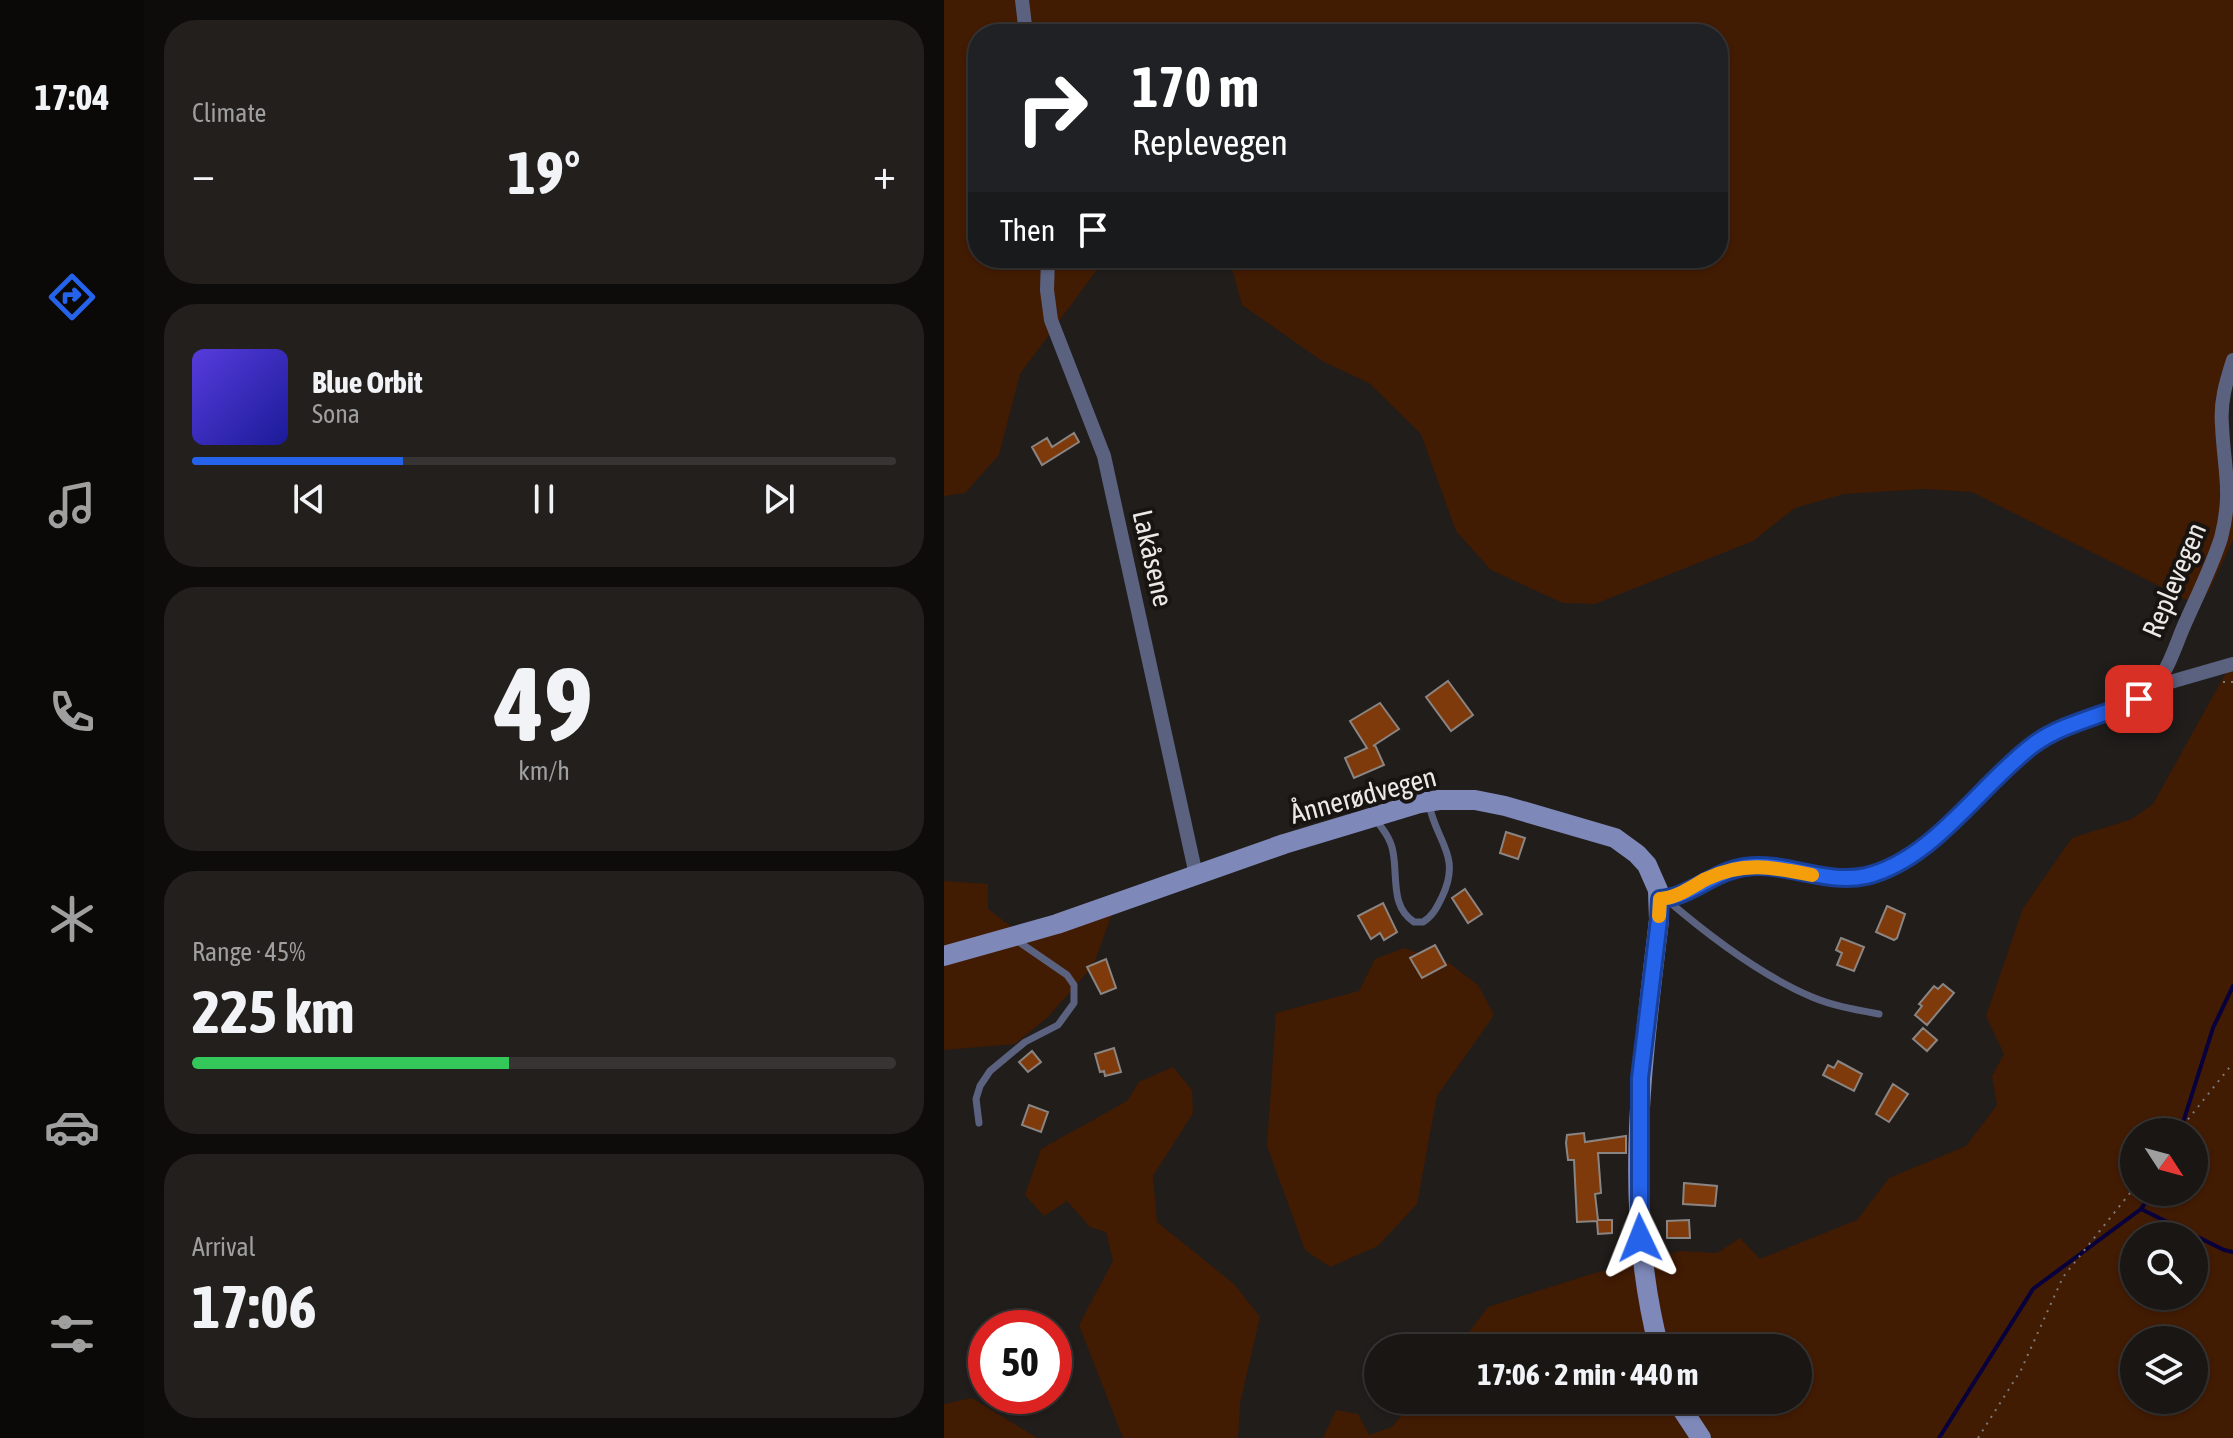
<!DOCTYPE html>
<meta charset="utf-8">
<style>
:root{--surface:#191614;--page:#221f1d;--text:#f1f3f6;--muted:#9f9fa0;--line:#373534;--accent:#2563eb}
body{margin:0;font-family:"Asap Condensed",sans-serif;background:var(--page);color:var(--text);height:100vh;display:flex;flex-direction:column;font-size:30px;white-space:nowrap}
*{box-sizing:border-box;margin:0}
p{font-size:26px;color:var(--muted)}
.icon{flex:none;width:44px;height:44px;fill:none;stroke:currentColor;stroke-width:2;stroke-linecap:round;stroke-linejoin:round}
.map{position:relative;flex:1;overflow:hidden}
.drawer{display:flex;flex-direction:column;gap:20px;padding:20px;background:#0e0c0b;width:800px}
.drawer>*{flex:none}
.top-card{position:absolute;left:24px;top:24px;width:760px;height:244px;border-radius:32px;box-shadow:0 2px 6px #0004,0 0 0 2px var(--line);background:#202124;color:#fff;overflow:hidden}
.needle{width:52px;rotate:126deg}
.controls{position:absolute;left:1176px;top:1118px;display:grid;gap:16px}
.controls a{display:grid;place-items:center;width:88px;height:88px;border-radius:50%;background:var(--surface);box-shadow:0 2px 6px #0004,0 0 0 2px var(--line);font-size:40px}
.speed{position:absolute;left:24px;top:1310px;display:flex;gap:16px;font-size:40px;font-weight:700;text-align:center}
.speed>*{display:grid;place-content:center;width:104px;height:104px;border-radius:50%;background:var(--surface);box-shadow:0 2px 6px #0004,0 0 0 2px var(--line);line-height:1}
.speed .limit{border:12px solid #d22;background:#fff;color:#111}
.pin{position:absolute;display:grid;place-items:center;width:68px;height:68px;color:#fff;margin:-34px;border-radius:16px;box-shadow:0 4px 12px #0006}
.me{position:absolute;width:88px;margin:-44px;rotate:358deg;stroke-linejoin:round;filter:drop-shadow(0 0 6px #0008)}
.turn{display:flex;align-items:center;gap:28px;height:168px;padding:0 32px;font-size:36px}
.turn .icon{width:104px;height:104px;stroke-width:2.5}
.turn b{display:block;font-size:56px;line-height:68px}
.then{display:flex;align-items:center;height:76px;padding:0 32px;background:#0003;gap:16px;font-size:30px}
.big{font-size:60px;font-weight:700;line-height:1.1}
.drawer .tile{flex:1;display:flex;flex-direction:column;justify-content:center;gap:12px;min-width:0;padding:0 28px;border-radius:32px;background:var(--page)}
.drawer .dial{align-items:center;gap:0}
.dial b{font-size:104px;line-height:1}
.song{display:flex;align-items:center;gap:24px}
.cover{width:96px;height:96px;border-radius:12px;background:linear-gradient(135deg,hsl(250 70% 55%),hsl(240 70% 35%))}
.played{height:8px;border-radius:4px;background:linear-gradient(90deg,var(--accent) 30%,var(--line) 30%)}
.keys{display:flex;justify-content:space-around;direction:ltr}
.heat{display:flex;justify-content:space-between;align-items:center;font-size:44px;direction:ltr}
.charge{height:12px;border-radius:6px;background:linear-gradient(90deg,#34c759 45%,var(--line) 0)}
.trip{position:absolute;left:420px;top:1334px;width:448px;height:80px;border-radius:40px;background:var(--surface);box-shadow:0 2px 6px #0004,0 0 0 2px var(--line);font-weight:700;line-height:80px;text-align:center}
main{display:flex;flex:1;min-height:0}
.menu{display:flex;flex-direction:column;width:144px;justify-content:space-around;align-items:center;background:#0a0908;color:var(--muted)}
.menu .icon{width:56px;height:56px}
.menu .on{color:var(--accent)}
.menu b{font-size:36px;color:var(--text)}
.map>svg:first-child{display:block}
.green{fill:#421b03;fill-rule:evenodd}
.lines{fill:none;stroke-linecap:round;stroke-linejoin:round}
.stream{stroke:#08003c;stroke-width:4}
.building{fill:#7e3a0b;stroke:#8a8582;stroke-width:2}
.path{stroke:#7e7a78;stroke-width:2;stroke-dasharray:2 6;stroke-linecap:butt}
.lane{stroke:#5b6280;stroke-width:7}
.street{stroke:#5b6280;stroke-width:14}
.secondary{stroke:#7e89b9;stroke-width:20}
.route-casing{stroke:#184099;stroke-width:20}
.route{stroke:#2563eb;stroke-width:14}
.slow{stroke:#f59e0b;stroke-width:14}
.labels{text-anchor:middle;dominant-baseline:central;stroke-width:8;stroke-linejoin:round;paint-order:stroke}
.street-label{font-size:28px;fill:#ece9e7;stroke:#171412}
</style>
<main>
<nav class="menu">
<b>17:04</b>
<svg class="icon on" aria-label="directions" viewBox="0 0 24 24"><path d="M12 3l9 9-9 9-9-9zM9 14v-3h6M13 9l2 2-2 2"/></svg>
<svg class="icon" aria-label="music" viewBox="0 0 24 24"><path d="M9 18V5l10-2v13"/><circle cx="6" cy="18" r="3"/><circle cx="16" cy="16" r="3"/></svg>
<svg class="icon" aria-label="phone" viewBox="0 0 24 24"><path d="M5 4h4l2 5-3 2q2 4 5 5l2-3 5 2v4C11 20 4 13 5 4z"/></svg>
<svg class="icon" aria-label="climate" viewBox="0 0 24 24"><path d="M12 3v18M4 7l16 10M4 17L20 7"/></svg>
<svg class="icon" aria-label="car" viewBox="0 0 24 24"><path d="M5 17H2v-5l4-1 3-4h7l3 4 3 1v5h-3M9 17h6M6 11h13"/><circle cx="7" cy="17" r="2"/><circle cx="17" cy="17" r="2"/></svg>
<svg class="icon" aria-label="filters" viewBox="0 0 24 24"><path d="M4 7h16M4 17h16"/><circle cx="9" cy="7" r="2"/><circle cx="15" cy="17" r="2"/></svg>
</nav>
<section class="drawer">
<div class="tile"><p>Climate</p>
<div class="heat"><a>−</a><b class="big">19°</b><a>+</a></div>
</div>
<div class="tile">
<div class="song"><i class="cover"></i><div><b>Blue Orbit</b><p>Sona</p></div></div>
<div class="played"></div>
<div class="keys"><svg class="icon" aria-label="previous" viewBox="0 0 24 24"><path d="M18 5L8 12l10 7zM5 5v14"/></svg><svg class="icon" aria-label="pause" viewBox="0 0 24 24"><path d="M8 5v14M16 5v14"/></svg><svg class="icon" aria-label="next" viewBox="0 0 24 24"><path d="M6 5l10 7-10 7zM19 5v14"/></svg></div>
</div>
<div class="tile dial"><b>49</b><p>km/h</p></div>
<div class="tile"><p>Range · 45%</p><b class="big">225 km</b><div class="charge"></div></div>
<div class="tile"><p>Arrival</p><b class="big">17:06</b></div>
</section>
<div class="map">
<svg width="1289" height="1438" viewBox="0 0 1289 1438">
<rect width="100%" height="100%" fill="#211d1b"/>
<!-- green -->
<path class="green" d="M 0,0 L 1289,0 L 1289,360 L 1282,438 L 1289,471 L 1289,540 L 1264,593 L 1245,601 L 1028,492 L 980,489 L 900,494 L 851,508 L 809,541 L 651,604 L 619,603 L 547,570 L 512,531 L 477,434 L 425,383 L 378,361 L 298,305 L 285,258 L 774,258 L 774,34 L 34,34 L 34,258 L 150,258 L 155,267 L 76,374 L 55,455 L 21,493 L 0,496 Z
M 1289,660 L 1289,1438 L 379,1438 L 392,1410 L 414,1414 L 425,1435 L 448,1427 L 470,1400 L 854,1400 L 854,1348 L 513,1348 L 544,1307 L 644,1275 L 736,1251 L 773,1253 L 796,1238 L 816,1259 L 913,1220 L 945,1178 L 1022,1146 L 1053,1105 L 1048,1076 L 1060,1054 L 1042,1016 L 1079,908 L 1128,838 L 1188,819 L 1209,804 ZM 1190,1132 L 1250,1132 L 1250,1192 L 1190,1192 ZM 1190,1236 L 1250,1236 L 1250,1296 L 1190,1296 ZM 1190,1340 L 1250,1340 L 1250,1400 L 1190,1400 Z
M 0,881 L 44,884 L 44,909 L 73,931 L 171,906 L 149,966 L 104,1017 L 71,1044 L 0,1050 Z
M 460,948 L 505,963 L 534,985 L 550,1015 L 493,1096 L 473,1204 L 434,1246 L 386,1267 L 361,1250 L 323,1146 L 332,1013 L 415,991 L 431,959 Z
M 229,1067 L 248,1090 L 249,1113 L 209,1176 L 213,1222 L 290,1284 L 316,1317 L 296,1403 L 294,1438 L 179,1438 L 135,1325 L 169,1261 L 162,1232 L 146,1227 L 123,1201 L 100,1216 L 81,1195 L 97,1149 L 183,1101 L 195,1082 Z
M 28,1398 L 93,1438 L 0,1438 L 0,1404 Z"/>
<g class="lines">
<!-- stream -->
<path class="stream" d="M 1236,1132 L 1269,1028 L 1289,986
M 1197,1209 L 1209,1192
M 995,1438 L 1089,1289 L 1197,1209 L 1280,1250 L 1289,1252"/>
</g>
<!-- building -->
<path class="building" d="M 130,433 L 135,442 L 98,465 L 88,447 L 103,438 L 108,447 Z
M 504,681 L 529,715 L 507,731 L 482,697 Z
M 436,703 L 455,729 L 429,746 L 431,745 L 440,765 L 410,778 L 401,758 L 423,748 L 406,721 Z
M 562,832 L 581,838 L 574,859 L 556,853 Z
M 521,889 L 538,914 L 524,923 L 508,898 Z
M 439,903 L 453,932 L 440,940 L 436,933 L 427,939 L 414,916 Z
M 943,906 L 961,914 L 953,938 L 950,940 L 932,932 Z
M 897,938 L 920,947 L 910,971 L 893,965 L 898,953 L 892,950 Z
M 491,945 L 502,965 L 478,978 L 466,958 Z
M 162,959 L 172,988 L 157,994 L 143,967 Z
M 999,984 L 1010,993 L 983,1025 L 971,1015 L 978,1006 L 975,1004 L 990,986 L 994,989 Z
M 979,1028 L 993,1040 L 983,1051 L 969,1039 Z
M 170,1048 L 177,1072 L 161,1076 L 160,1071 L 156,1072 L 151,1054 Z
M 88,1051 L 97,1062 L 84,1072 L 75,1062 Z
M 894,1061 L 918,1074 L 910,1091 L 879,1075 L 884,1065 L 890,1068 Z
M 949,1084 L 964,1094 L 945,1122 L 932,1114 Z
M 85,1105 L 104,1112 L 97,1132 L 78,1125 Z
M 640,1133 L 641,1142 L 682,1136 L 682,1153 L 654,1153 L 657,1193 L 651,1194 L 654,1220 L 668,1220 L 668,1233 L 654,1234 L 653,1221 L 633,1222 L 630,1160 L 624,1160 L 622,1143 L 623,1135 Z
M 740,1183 L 773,1186 L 771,1206 L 739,1204 Z
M 745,1220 L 746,1238 L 723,1238 L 723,1221 Z"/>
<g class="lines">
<!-- path -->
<path class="path" d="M 1279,682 L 1289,682
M 1234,1132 L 1289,1063
M 1034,1438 L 1077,1370 L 1119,1277 L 1190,1188"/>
<!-- lane -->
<path class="lane" d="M 431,819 C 439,829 447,839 449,852 C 454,877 446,906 470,922 L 479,922 C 489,916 493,907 498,897 C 518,855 492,842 485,804
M 722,899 C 765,936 816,975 868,997 C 889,1006 913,1010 935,1014
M 35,1123 L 32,1099 L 36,1086 L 46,1071 L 81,1042 L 114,1025 L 130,1003 L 130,985 L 123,975 L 72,940"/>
<!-- street -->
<path class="street" d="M 78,0 L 82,34
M 104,258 L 103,290 L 107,320 L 160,456 L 252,875
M 1209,687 L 1289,664
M 716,899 C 744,897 769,871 800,867 C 848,860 885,889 937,871 C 994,852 1040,780 1090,744 C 1124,720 1181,717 1209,687 C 1224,671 1231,647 1239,628 C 1252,598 1267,569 1277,538 C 1289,491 1280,471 1278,425 C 1276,402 1282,382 1289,360"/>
<!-- secondary -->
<path class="secondary" d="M 0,956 L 113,924 L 340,844 L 476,803 L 495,800 L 531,800 L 561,806 L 671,838 L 693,854 L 703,865 L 714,890 L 715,920 C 698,1064 678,1205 715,1348
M 732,1400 L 757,1438"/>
</g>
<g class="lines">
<defs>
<path id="route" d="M 696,1238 L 696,1078 L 715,920 L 716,899 C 746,897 770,871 801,867 C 842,861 880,885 922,876 C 989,860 1035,786 1089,745 C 1120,722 1161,716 1195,699"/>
</defs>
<!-- route casing -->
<use href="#route" class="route-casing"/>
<!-- route -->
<use href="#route" class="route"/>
<!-- slow -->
<path class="slow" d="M 715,916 L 716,899 C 733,898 747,887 762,879 C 799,861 829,867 868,875"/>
</g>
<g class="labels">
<!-- street labels -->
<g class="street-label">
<text transform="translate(209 558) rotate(77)">Lakåsene</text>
<text transform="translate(1230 580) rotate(-67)">Replevegen</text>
<text transform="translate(419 795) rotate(-15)">Ånnerødvegen</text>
</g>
</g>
</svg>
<div class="controls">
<a><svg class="needle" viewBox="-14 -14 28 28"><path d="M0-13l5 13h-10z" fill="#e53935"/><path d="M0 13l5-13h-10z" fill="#9f9fa0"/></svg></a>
<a><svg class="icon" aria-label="search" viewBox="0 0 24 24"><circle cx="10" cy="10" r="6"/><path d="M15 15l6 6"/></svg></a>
<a><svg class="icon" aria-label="layers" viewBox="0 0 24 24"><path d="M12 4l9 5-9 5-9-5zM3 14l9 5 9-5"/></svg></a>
</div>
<div class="speed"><div class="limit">50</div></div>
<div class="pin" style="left:1195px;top:699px;background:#d93025"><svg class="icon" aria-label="arrive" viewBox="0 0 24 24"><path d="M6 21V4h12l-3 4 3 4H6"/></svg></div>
<svg class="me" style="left:696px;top:1238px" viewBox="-20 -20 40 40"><path d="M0-17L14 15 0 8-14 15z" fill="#2563eb" stroke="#fff" stroke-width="4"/></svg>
<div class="trip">17:06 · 2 min · 440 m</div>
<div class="top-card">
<div class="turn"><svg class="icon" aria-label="right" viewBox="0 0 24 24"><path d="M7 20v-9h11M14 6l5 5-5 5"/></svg><div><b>170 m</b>Replevegen</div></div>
<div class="then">Then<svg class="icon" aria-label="arrive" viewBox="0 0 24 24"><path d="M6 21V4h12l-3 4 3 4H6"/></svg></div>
</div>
</div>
</main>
